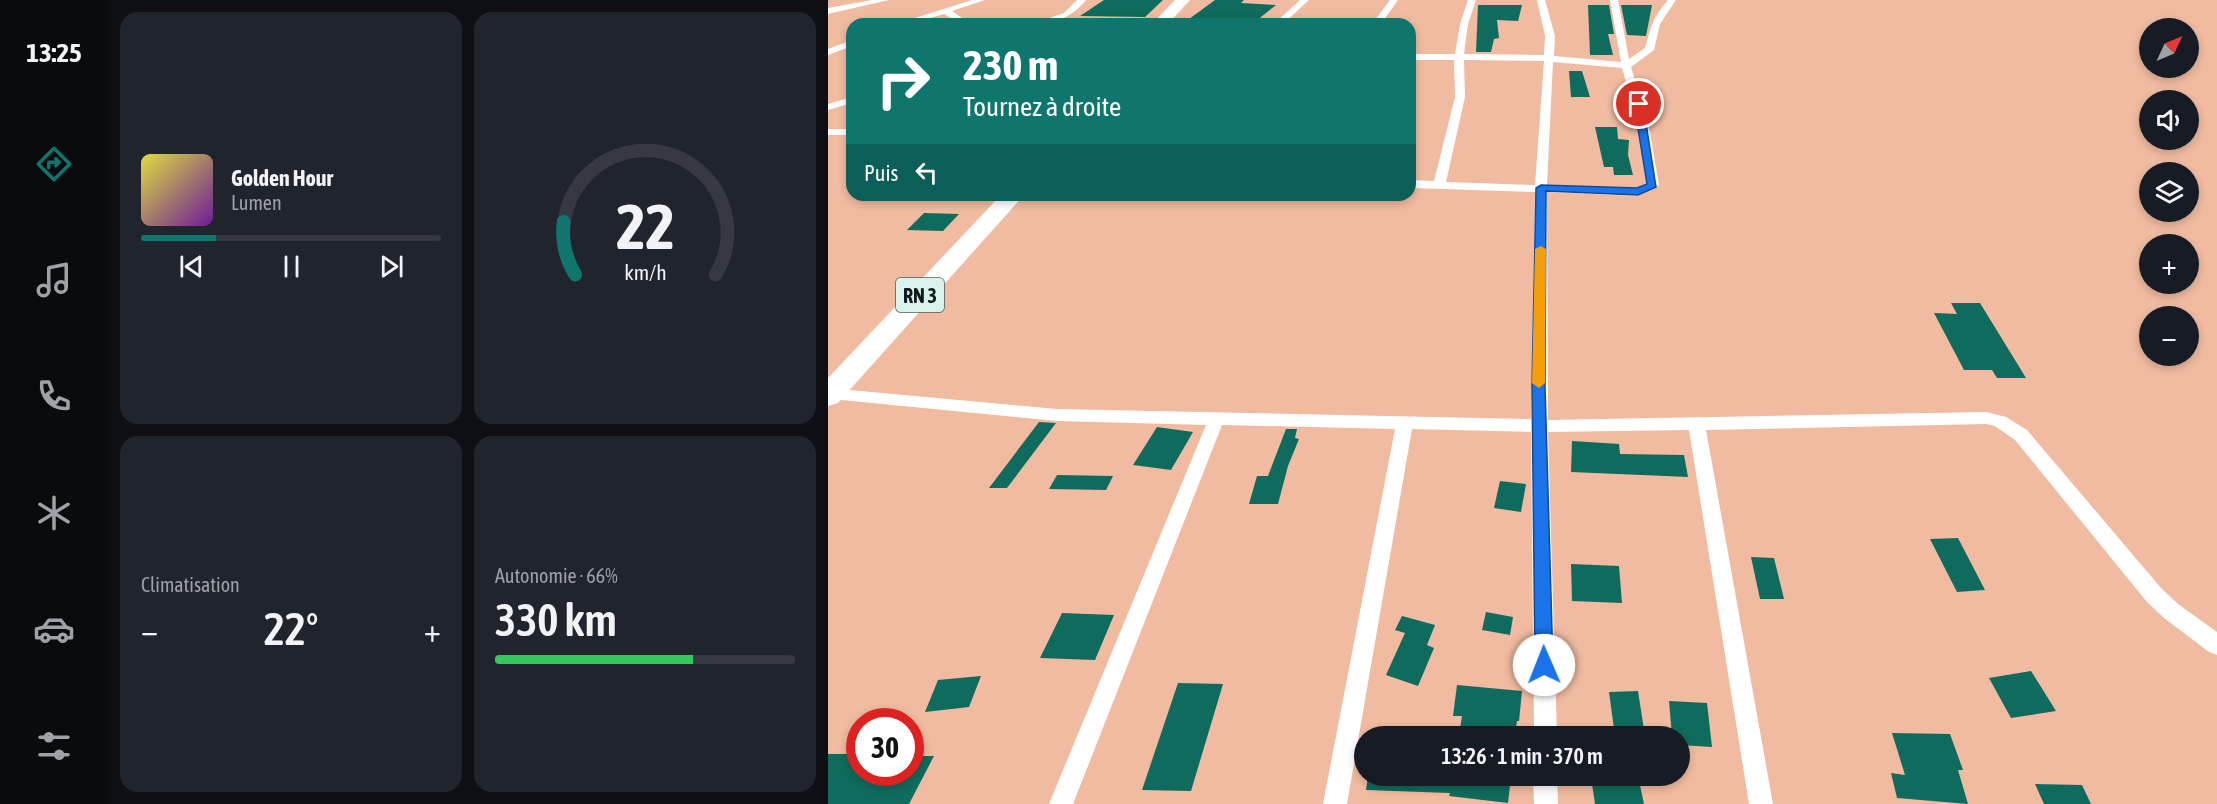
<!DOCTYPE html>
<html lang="fr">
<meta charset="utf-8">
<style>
:root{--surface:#171b24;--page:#20242c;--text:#f1f3f6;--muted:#9ea1a6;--line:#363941;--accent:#0f766e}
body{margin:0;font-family:"Asap Condensed",sans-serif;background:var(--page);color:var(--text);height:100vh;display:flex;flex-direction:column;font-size:22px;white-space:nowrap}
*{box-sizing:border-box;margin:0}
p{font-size:20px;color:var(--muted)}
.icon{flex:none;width:33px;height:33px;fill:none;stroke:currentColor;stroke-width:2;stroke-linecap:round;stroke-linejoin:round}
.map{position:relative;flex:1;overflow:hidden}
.side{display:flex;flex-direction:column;gap:12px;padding:12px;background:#0d0f14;width:720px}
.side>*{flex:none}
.guide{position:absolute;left:18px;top:18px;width:570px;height:183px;border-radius:18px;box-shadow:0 3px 9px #0003;background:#0f766e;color:#fff;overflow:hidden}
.needle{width:39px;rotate:46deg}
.buttons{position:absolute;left:1311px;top:18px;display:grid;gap:12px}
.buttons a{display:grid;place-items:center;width:60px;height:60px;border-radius:50%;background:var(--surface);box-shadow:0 3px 9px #0003;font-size:30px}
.speed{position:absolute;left:18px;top:708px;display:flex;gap:12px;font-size:30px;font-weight:700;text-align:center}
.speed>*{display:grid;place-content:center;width:78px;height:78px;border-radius:50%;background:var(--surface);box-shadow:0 3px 9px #0003;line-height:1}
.speed .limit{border:9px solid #d22;background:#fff;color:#111}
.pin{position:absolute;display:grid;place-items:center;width:51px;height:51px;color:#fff;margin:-26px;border:3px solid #fff;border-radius:50%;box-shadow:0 2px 6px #0007}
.me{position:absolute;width:66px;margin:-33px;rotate:359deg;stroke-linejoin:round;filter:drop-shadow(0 0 4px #0008)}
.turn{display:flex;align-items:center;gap:21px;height:126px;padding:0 18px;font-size:27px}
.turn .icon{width:78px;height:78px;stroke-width:2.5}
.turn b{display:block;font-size:42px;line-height:51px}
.then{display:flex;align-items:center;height:57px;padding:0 18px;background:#0003;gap:12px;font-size:22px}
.big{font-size:45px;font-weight:600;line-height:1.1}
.side .card{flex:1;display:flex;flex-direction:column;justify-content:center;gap:9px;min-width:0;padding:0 21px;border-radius:18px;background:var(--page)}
.side .dial{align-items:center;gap:0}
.dial svg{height:156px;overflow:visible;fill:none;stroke:var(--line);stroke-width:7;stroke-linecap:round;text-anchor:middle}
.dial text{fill:var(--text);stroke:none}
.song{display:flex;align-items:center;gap:18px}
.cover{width:72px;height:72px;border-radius:9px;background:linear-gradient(135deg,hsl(60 70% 55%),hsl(280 70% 35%))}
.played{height:6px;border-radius:3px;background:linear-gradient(90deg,var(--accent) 25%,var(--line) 25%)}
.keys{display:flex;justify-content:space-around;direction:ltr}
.heat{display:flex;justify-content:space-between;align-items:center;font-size:33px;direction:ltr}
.charge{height:9px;border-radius:4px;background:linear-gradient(90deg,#34c759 66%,var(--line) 0)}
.side .tiles{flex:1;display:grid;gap:12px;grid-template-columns:repeat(2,1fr)}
.trip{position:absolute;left:526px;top:726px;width:336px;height:60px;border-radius:30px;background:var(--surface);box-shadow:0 3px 9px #0003;font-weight:600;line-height:60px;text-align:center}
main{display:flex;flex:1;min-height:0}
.tab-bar{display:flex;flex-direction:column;width:108px;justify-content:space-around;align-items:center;background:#090b0e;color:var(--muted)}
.tab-bar .icon{width:42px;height:42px}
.tab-bar .current{color:var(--accent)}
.tab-bar b{font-size:27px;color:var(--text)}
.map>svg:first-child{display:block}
.green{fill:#f0bba0;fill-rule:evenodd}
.building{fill:#0f6b5d}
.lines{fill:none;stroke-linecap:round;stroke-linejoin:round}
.minor{fill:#fff;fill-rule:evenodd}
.trunk{fill:#fff;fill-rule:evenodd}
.route{fill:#1a73e8;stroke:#114b97;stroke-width:1.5}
.slow{fill:#f59e0b}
.labels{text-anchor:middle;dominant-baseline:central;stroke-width:6;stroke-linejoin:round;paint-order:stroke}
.shield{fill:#d8f3ec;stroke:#4d5c58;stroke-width:1.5}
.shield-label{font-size:20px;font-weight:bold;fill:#111b19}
</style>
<main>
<nav class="tab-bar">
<b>13:25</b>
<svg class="icon current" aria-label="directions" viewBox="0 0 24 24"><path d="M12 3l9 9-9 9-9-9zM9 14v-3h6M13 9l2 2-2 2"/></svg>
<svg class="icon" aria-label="music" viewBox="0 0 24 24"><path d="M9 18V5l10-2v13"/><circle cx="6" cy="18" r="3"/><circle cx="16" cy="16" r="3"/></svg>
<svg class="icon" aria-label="phone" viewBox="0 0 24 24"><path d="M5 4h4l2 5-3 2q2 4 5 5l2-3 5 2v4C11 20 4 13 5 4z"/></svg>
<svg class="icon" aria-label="climate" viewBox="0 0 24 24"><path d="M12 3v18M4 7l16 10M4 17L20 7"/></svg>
<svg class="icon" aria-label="car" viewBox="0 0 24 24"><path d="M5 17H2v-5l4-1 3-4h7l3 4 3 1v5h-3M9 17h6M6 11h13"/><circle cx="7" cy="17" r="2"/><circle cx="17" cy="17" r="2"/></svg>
<svg class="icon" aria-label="filters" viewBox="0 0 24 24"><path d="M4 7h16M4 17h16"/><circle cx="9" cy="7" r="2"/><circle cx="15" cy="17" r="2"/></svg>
</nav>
<section class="side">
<div class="tiles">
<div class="card">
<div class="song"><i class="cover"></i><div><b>Golden Hour</b><p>Lumen</p></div></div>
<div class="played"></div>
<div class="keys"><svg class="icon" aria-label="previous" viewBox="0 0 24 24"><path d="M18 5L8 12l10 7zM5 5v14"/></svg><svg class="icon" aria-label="pause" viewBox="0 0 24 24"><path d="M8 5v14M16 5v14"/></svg><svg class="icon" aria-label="next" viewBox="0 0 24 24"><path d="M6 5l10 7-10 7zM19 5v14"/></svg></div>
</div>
<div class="card dial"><svg viewBox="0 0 100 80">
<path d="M14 69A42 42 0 1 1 86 69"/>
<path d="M14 69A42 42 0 0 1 8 42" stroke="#0f766e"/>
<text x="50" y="56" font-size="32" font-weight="700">22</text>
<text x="50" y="72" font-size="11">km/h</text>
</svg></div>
<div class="card"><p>Climatisation</p>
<div class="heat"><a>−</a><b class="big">22°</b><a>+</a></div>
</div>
<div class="card"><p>Autonomie · 66%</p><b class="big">330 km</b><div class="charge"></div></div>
</div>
</section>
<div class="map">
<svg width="1389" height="804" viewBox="0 0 1389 804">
<rect width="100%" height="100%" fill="#d8f3ec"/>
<!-- green -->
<path class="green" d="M 0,0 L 1389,0 L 1389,804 L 0,804 ZM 24,24 L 582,24 L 582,195 L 24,195 ZM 1322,28 L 1360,28 L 1360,68 L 1322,68 ZM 1322,100 L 1360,100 L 1360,140 L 1322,140 ZM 1322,172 L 1360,172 L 1360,212 L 1322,212 ZM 1322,244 L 1360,244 L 1360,284 L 1322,284 ZM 1322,316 L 1360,316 L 1360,356 L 1322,356 ZM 32,722 L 82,722 L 82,772 L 32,772 ZM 537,736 L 852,736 L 852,776 L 537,776 Z"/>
<!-- building -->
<path class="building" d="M 276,0 L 335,0 L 317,17 L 252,16 Z
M 387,0 L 416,0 L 413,3 L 448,5 L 428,21 L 398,18 L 391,24 L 357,22 Z
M 650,5 L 694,5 L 690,21 L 669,20 L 671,38 L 666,39 L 663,52 L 648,52 Z
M 760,5 L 781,5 L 786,34 L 780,34 L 785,55 L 762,55 Z
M 793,5 L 824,5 L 818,36 L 799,35 Z
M 741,71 L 754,71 L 762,97 L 743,97 Z
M 767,127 L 789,127 L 790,139 L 801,140 L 800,155 L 805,175 L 786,175 L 785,167 L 776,167 Z
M 96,213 L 131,214 L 115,231 L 79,230 Z
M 1123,303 L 1152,303 L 1198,378 L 1169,378 L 1164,370 L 1136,370 L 1106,313 L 1129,314 Z
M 211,422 L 228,423 L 179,488 L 161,488 Z
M 329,427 L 365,432 L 343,470 L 305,465 Z
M 458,429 L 469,429 L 467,438 L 471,439 L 460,466 L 450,504 L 421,504 L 429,476 L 440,476 Z
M 744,441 L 791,444 L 792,454 L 856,455 L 860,477 L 743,472 Z
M 229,475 L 285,476 L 278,490 L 221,489 Z
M 672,481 L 698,484 L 693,512 L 666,508 Z
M 1130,538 L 1157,590 L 1129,592 L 1102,539 Z
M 923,557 L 946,558 L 956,599 L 932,599 Z
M 743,564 L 791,566 L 794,603 L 744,601 Z
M 658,612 L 685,617 L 682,635 L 654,630 Z
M 234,613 L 286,615 L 267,660 L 212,658 Z
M 574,616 L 607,625 L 599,645 L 606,648 L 590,686 L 558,675 L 577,633 L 567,630 Z
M 1203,671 L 1228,711 L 1183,718 L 1161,678 Z
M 153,676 L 141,707 L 97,712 L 110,680 Z
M 350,683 L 395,684 L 363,791 L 314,790 Z
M 629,685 L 694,691 L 691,721 L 689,721 L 687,736 L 631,736 L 634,716 L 625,716 Z
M 810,691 L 817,736 L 787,736 L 781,692 Z
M 841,701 L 879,703 L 884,747 L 852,745 L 852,736 L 844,736 Z
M 1064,733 L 1122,734 L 1135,770 L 1130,770 L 1140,804 L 1069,798 L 1063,773 L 1077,775 Z
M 0,754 L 32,754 L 32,772 L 82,772 L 82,756 L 106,756 L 81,804 L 0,804 Z
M 540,776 L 683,776 L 680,803 L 621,796 L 622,793 L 538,790 Z
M 779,776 L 810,776 L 816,804 L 767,804 L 763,777 Z
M 1207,784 L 1254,785 L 1263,804 L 1216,804 Z"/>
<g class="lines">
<!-- minor -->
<path class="minor" d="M 44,0 L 61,0 L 0,14 L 0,8 Z
M 144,0 L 157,0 L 124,11 L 143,24 L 133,24 L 116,14 L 81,24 L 68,24 Z
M 249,0 L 258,0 C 243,18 227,24 204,24 L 236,13 Z
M 472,0 L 481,0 L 455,24 L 446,24 Z
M 562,0 L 570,0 L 553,24 L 544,24 Z
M 640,0 L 648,0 L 640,24 L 636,54 L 716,55 L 717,36 L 709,0 L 717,0 L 727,36 L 726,56 L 793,62 L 782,0 L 790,0 L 801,59 L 817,48 C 824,25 823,20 840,0 L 848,0 L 832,24 L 826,50 L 803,67 L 820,122 L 831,185 L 810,196 L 719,192 L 720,420 L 1158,412 L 1178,417 L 1199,430 L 1333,588 L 1350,604 L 1389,632 L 1389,655 L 1381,652 L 1336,618 L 1319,602 L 1187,440 L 1167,426 L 1158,424 L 878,430 L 945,804 L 921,804 L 861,430 L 720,432 L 729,736 L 706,736 L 703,432 L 584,429 L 519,804 L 495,804 L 567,429 L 394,425 L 245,804 L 221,804 L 378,425 L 229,421 L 3,399 L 0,398 L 0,388 L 229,409 L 703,419 L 707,192 L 582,188 L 582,180 L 606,181 L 627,97 L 626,60 L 582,60 L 582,54 L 627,54 L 632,24 ZM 636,60 L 716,61 L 707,185 L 618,182 L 637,97 ZM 725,62 L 794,68 L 810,122 L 819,183 L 808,188 L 719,185 Z
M 24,40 L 24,46 L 0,55 L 0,49 Z
M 24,97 L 24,103 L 0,110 L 0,104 Z
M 0,129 L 24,129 L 24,135 L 0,135 Z
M 705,776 L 729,776 L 730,804 L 706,804 Z"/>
<!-- trunk -->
<path class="trunk" d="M 347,0 L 362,0 L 340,24 L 324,24 Z
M 173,195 L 196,195 L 10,403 L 0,406 L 0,378 Z"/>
</g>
<!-- route -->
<path class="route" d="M 811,101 L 815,104 L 828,187 L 810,195 L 718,191 L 717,386 L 725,665 L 722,671 L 716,674 L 709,671 L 707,665 L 704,386 L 708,188 L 713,185 L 809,188 L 819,184 L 806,104 Z"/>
<!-- slow -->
<path class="slow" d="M 713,246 L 718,249 L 717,383 L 711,388 L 704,383 L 707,249 Z"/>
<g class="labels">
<!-- shield labels -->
<rect class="shield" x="68" y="278" width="48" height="34" rx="4.5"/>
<g class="shield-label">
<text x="92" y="295">RN 3</text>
</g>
</g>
</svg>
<div class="buttons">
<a><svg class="needle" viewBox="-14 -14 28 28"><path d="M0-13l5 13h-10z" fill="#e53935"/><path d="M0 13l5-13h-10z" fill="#9ea1a6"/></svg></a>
<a><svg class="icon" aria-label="sound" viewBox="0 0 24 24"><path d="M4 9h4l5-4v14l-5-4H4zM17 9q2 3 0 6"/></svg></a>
<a><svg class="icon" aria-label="layers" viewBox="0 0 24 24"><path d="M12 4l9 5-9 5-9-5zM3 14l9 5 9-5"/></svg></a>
<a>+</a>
<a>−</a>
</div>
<div class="speed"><div class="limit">30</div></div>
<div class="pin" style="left:811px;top:104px;background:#d93025"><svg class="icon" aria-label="arrive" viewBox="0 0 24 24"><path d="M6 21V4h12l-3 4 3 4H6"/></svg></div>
<svg class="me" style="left:716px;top:665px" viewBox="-20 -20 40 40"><circle r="19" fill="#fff"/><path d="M0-13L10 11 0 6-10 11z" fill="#1a73e8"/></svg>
<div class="trip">13:26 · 1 min · 370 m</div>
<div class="guide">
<div class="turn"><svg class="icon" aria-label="right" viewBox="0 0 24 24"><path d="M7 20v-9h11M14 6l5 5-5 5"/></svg><div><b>230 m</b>Tournez à droite</div></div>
<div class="then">Puis<svg class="icon" aria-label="left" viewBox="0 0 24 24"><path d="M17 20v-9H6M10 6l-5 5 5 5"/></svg></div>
</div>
</div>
</main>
